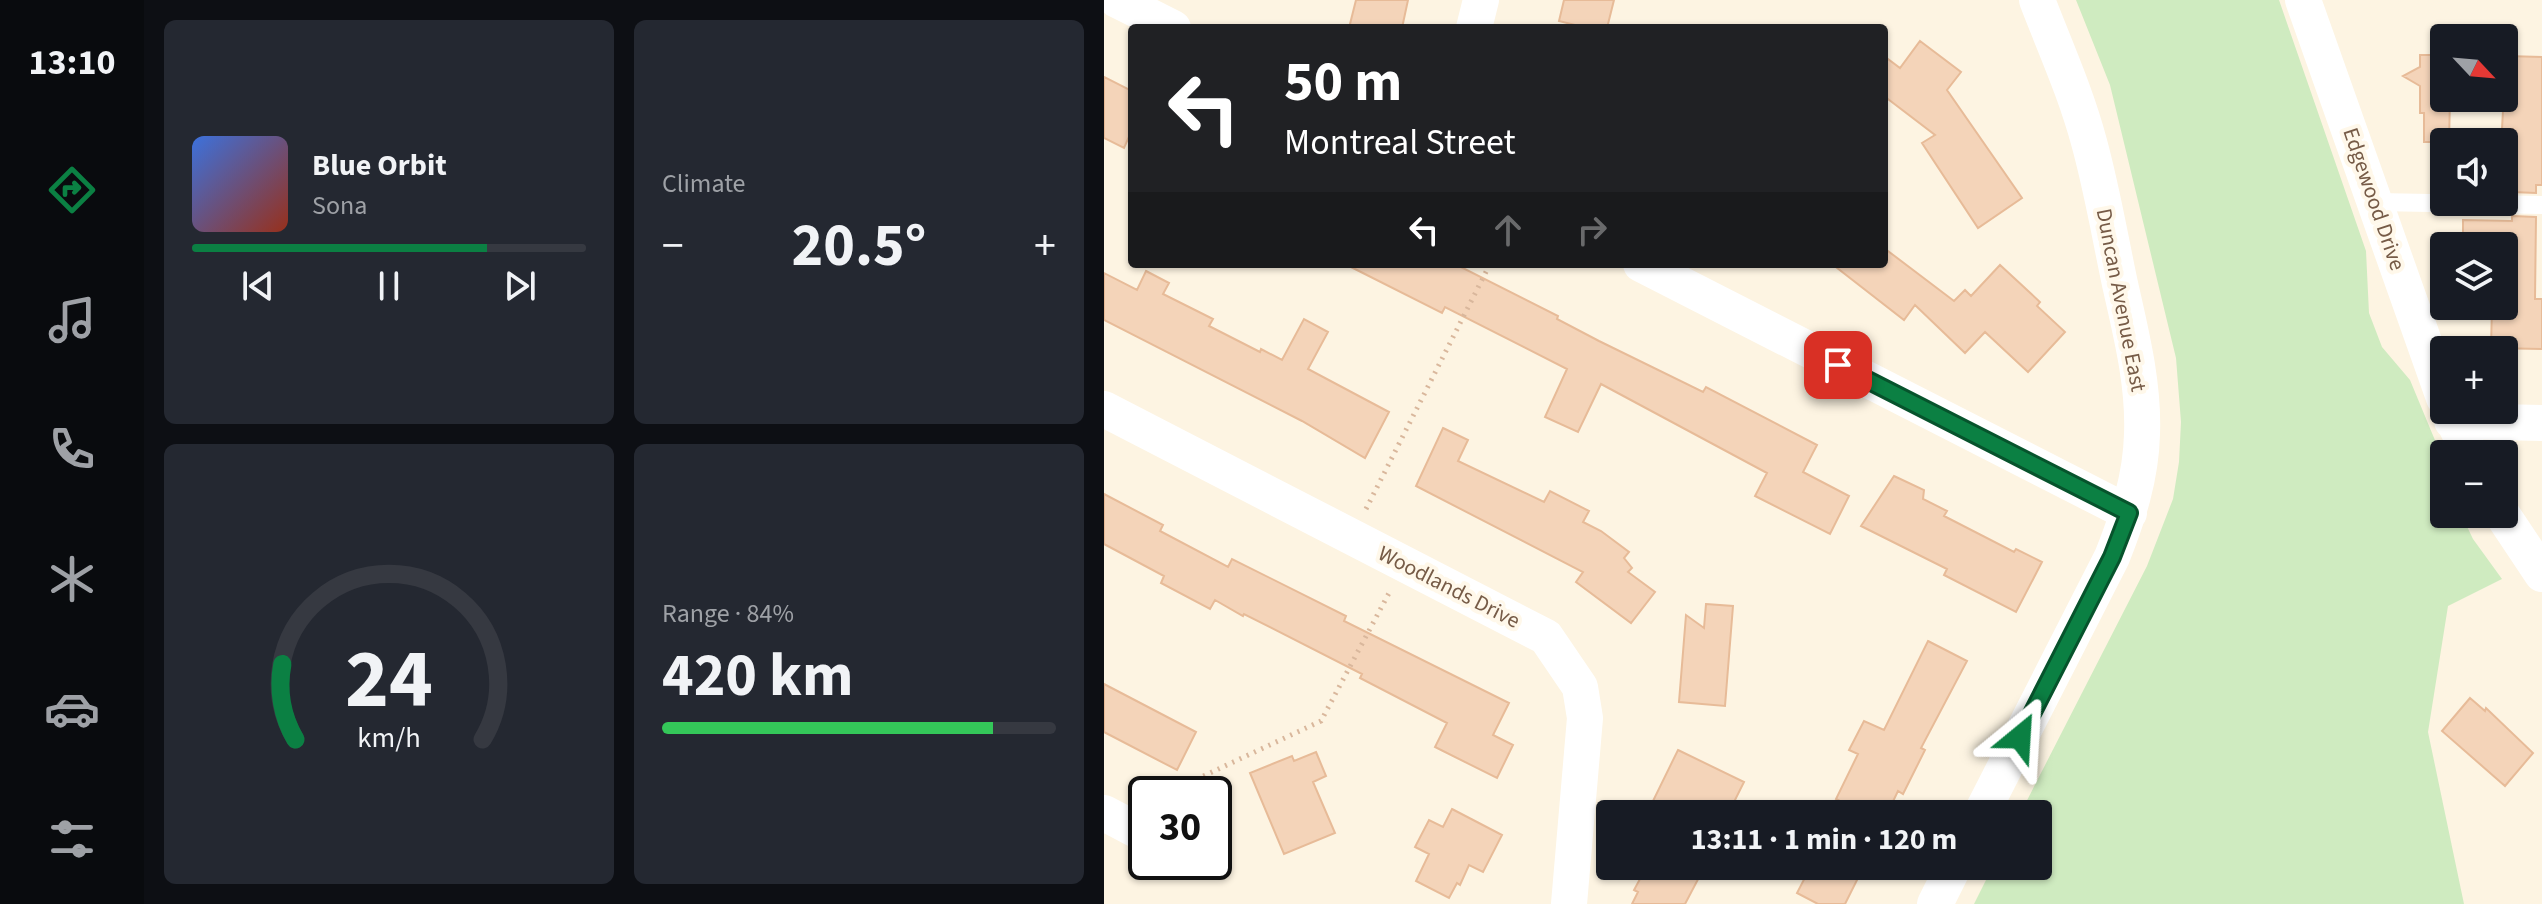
<!DOCTYPE html>
<meta charset="utf-8">
<style>
:root{--surface:#171b24;--page:#242831;--text:#f1f3f6;--muted:#9ea1a6;--line:#363941;--accent:#0b8043}
body{margin:0;font-family:"Source Sans 3",sans-serif;background:var(--page);color:var(--text);height:100vh;display:flex;flex-direction:column;font-size:30px;white-space:nowrap}
*{box-sizing:border-box;margin:0}
p{font-size:26px;color:var(--muted)}
.icon{flex:none;width:44px;height:44px;fill:none;stroke:currentColor;stroke-width:2;stroke-linecap:round;stroke-linejoin:round}
.map{position:relative;flex:1;overflow:hidden}
.drawer{display:flex;flex-direction:column;gap:20px;padding:20px;background:#0d0f14;width:960px}
.drawer>*{flex:none}
.top-card{position:absolute;left:24px;top:24px;width:760px;height:244px;border-radius:8px;box-shadow:0 2px 6px #0004;background:#202124;color:#fff;overflow:hidden}
.needle{width:52px;rotate:116deg}
.buttons{position:absolute;left:1326px;top:24px;display:grid;gap:16px}
.buttons a{display:grid;place-items:center;width:88px;height:88px;border-radius:8px;background:var(--surface);box-shadow:0 2px 6px #0004;font-size:40px}
.speed{position:absolute;left:24px;top:776px;display:flex;gap:16px;font-size:40px;font-weight:700;text-align:center}
.speed>*{display:grid;place-content:center;width:104px;height:104px;border-radius:50%;background:var(--surface);box-shadow:0 2px 6px #0004;line-height:1}
.speed .limit{border:4px solid #111;border-radius:12px;background:#fff;color:#111}
.pin{position:absolute;display:grid;place-items:center;width:68px;height:68px;color:#fff;margin:-34px;border-radius:16px;box-shadow:0 4px 12px #0006}
.me{position:absolute;width:88px;margin:-44px;rotate:27deg;stroke-linejoin:round;filter:drop-shadow(0 0 6px #0008)}
.turn{display:flex;align-items:center;gap:28px;height:168px;padding:0 24px;font-size:36px}
.turn .icon{width:104px;height:104px;stroke-width:2.5}
.turn b{display:block;font-size:56px;line-height:68px}
.lanes{display:flex;align-items:center;height:76px;padding:0 24px;background:#0003;justify-content:center;gap:40px;direction:ltr}
.lanes .off{opacity:.35}
.big{font-size:60px;font-weight:700;line-height:1.1}
.drawer .card{flex:1;display:flex;flex-direction:column;justify-content:center;gap:12px;min-width:0;padding:0 28px;border-radius:12px;background:var(--page)}
.drawer .dial{align-items:center;gap:0}
.dial svg{height:208px;overflow:visible;fill:none;stroke:var(--line);stroke-width:7;stroke-linecap:round;text-anchor:middle}
.dial text{fill:var(--text);stroke:none}
.song{display:flex;align-items:center;gap:24px}
.cover{width:96px;height:96px;border-radius:12px;background:linear-gradient(135deg,hsl(220 70% 55%),hsl(10 70% 35%))}
.played{height:8px;border-radius:4px;background:linear-gradient(90deg,var(--accent) 75%,var(--line) 75%)}
.keys{display:flex;justify-content:space-around;direction:ltr}
.heat{display:flex;justify-content:space-between;align-items:center;font-size:44px;direction:ltr}
.charge{height:12px;border-radius:6px;background:linear-gradient(90deg,#34c759 84%,var(--line) 0)}
.drawer .tiles{flex:1;display:grid;gap:20px;grid-template-columns:repeat(2,1fr)}
.trip{position:absolute;left:492px;top:800px;width:456px;height:80px;border-radius:8px;background:var(--surface);box-shadow:0 2px 6px #0004;font-weight:700;line-height:80px;text-align:center}
main{display:flex;flex:1;min-height:0}
.tab-bar{display:flex;flex-direction:column;width:144px;justify-content:space-around;align-items:center;background:#090b0e;color:var(--muted)}
.tab-bar .icon{width:56px;height:56px}
.tab-bar .current{color:var(--accent)}
.tab-bar b{font-size:36px;color:var(--text)}
.map>svg:first-child{display:block}
.green{fill:#cfebc0}
.building{fill:#f4d4b9;stroke:#e7bb98;stroke-width:2}
.lines{fill:none;stroke-linecap:round;stroke-linejoin:round}
.path{stroke:#d9b79c;stroke-width:5;stroke-dasharray:2 6;stroke-linecap:butt}
.lane{stroke:#fff;stroke-width:18}
.street{stroke:#fff;stroke-width:36}
.route-casing{stroke:#07532c;stroke-width:20}
.route{stroke:#0b8043;stroke-width:14}
.labels{text-anchor:middle;dominant-baseline:central;stroke-width:8;stroke-linejoin:round;paint-order:stroke}
.street-label{font-size:22px;fill:#765b47;stroke:#fff8ea}
</style>
<main>
<nav class="tab-bar">
<b>13:10</b>
<svg class="icon current" aria-label="directions" viewBox="0 0 24 24"><path d="M12 3l9 9-9 9-9-9zM9 14v-3h6M13 9l2 2-2 2"/></svg>
<svg class="icon" aria-label="music" viewBox="0 0 24 24"><path d="M9 18V5l10-2v13"/><circle cx="6" cy="18" r="3"/><circle cx="16" cy="16" r="3"/></svg>
<svg class="icon" aria-label="phone" viewBox="0 0 24 24"><path d="M5 4h4l2 5-3 2q2 4 5 5l2-3 5 2v4C11 20 4 13 5 4z"/></svg>
<svg class="icon" aria-label="climate" viewBox="0 0 24 24"><path d="M12 3v18M4 7l16 10M4 17L20 7"/></svg>
<svg class="icon" aria-label="car" viewBox="0 0 24 24"><path d="M5 17H2v-5l4-1 3-4h7l3 4 3 1v5h-3M9 17h6M6 11h13"/><circle cx="7" cy="17" r="2"/><circle cx="17" cy="17" r="2"/></svg>
<svg class="icon" aria-label="filters" viewBox="0 0 24 24"><path d="M4 7h16M4 17h16"/><circle cx="9" cy="7" r="2"/><circle cx="15" cy="17" r="2"/></svg>
</nav>
<section class="drawer">
<div class="tiles">
<div class="card">
<div class="song"><i class="cover"></i><div><b>Blue Orbit</b><p>Sona</p></div></div>
<div class="played"></div>
<div class="keys"><svg class="icon" aria-label="previous" viewBox="0 0 24 24"><path d="M18 5L8 12l10 7zM5 5v14"/></svg><svg class="icon" aria-label="pause" viewBox="0 0 24 24"><path d="M8 5v14M16 5v14"/></svg><svg class="icon" aria-label="next" viewBox="0 0 24 24"><path d="M6 5l10 7-10 7zM19 5v14"/></svg></div>
</div>
<div class="card"><p>Climate</p>
<div class="heat"><a>−</a><b class="big">20.5°</b><a>+</a></div>
</div>
<div class="card dial"><svg viewBox="0 0 100 80">
<path d="M14 69A42 42 0 1 1 86 69"/>
<path d="M14 69A42 42 0 0 1 9 40" stroke="#0b8043"/>
<text x="50" y="56" font-size="32" font-weight="700">24</text>
<text x="50" y="72" font-size="11">km/h</text>
</svg></div>
<div class="card"><p>Range · 84%</p><b class="big">420 km</b><div class="charge"></div></div>
</div>
</section>
<div class="map">
<svg width="1438" height="904" viewBox="0 0 1438 904">
<rect width="100%" height="100%" fill="#fdf4e2"/>
<!-- green -->
<path class="green" d="M 972,0 L 1175,0 L 1262,251 L 1265,313 L 1278,347 L 1306,380 L 1340,462 L 1340,514 L 1357,514 L 1369,539 L 1398,579 L 1344,606 L 1324,732 L 1360,904 L 870,904 L 889,866 L 934,866 L 934,814 L 916,814 L 1043,566 L 1069,499 L 1075,462 L 1077,422 L 1072,358 L 1006,85 Z"/>
<!-- building -->
<path class="building" d="M 252,0 L 304,0 L 298,28 L 245,28 Z
M 460,0 L 510,0 L 503,28 L 483,28 L 455,21 Z
M 816,41 L 857,72 L 843,90 L 918,198 L 874,228 L 818,143 L 831,135 L 780,96 L 780,56 L 796,68 Z
M 1316,55 L 1340,55 L 1340,98 L 1346,98 L 1345,142 L 1320,142 L 1320,113 L 1316,113 L 1316,86 L 1299,76 L 1316,67 Z
M 1402,56 L 1438,57 L 1438,185 L 1432,185 L 1432,193 L 1408,192 L 1409,129 L 1398,129 Z
M 0,77 L 28,91 L 28,130 L 20,148 L 0,138 Z
M 1408,216 L 1432,217 L 1431,299 L 1438,299 L 1438,349 L 1387,348 L 1388,306 L 1400,306 L 1400,246 L 1359,246 L 1359,220 L 1408,221 Z
M 780,248 L 850,301 L 861,290 L 867,296 L 896,265 L 936,302 L 933,306 L 961,332 L 924,372 L 881,332 L 861,353 L 811,305 L 800,320 L 728,264 L 780,264 Z
M 241,264 L 351,264 L 454,316 L 453,319 L 495,341 L 599,392 L 602,387 L 713,445 L 699,472 L 745,496 L 726,534 L 651,496 L 663,473 L 497,384 L 474,432 L 441,417 L 463,369 L 341,307 L 338,313 Z
M 42,271 L 65,283 L 59,294 L 109,319 L 105,326 L 156,352 L 157,349 L 178,360 L 200,319 L 224,332 L 204,369 L 285,412 L 261,458 L 198,421 L 0,320 L 0,273 L 33,290 Z
M 339,428 L 364,440 L 354,461 L 440,502 L 446,491 L 485,511 L 479,522 L 497,531 L 525,552 L 520,558 L 528,568 L 524,572 L 551,592 L 527,623 L 472,582 L 479,572 L 312,486 Z
M 790,476 L 820,490 L 819,499 L 843,511 L 840,516 L 910,552 L 912,549 L 938,562 L 912,612 L 840,575 L 843,569 L 757,526 Z
M 0,494 L 59,525 L 56,531 L 124,567 L 128,559 L 242,616 L 240,621 L 405,703 L 389,735 L 409,745 L 393,778 L 331,747 L 343,723 L 256,678 L 258,674 L 140,614 L 139,616 L 111,600 L 106,609 L 57,583 L 60,576 L 0,544 Z
M 602,604 L 629,606 L 621,706 L 575,702 L 582,615 L 600,628 Z
M 824,641 L 863,661 L 817,748 L 821,750 L 799,794 L 794,791 L 783,814 L 761,814 L 732,799 L 754,754 L 745,750 L 760,721 L 780,730 Z
M 0,684 L 92,732 L 73,770 L 0,732 Z
M 1366,698 L 1381,711 L 1382,708 L 1429,753 L 1401,786 L 1338,731 Z
M 574,750 L 640,782 L 624,814 L 608,814 L 597,808 L 587,814 L 570,814 L 548,803 Z
M 212,752 L 222,776 L 209,782 L 231,833 L 180,854 L 146,773 L 188,756 L 190,761 Z
M 348,809 L 398,835 L 379,872 L 365,865 L 356,885 L 353,883 L 345,898 L 312,881 L 325,854 L 311,847 L 325,820 L 339,827 Z
M 543,866 L 601,866 L 581,904 L 528,904 L 534,892 L 530,890 Z
M 707,866 L 760,866 L 741,904 L 714,904 L 693,893 Z"/>
<g class="lines">
<!-- path -->
<path class="path" d="M 262,509 L 386,264
M 85,794 L 93,779 L 217,721 L 285,593"/>
<!-- lane -->
<path class="lane" d="M 1271,202 L 1438,205"/>
<!-- street -->
<path class="street" d="M 13,0 L 69,28
M 1199,0 L 1340,398
M 370,28 L 377,0
M 537,264 L 1025,513
M 0,409 L 442,637 L 476,687 L 481,718 L 465,904
M 1344,410 L 1366,454
M 1348,421 L 1438,423
M 1398,514 L 1438,574
M 0,813 L 42,835
M 877,814 L 1008,557 C 1024,517 1037,477 1038,434 C 1040,384 1027,333 1016,284 C 1006,237 998,189 985,142 C 972,93 951,47 933,0
M 831,904 L 850,866"/>
</g>
<g class="lines">
<defs>
<path id="route" d="M 734,365 L 1025,513 L 1008,557 L 916,737"/>
</defs>
<!-- route casing -->
<use href="#route" class="route-casing"/>
<!-- route -->
<use href="#route" class="route"/>
</g>
<g class="labels">
<!-- street labels -->
<g class="street-label">
<text transform="translate(1270 199) rotate(71)">Edgewood Drive</text>
<text transform="translate(1017 300) rotate(79)">Duncan Avenue East</text>
<text transform="translate(345 587) rotate(27)">Woodlands Drive</text>
</g>
</g>
</svg>
<div class="buttons">
<a><svg class="needle" viewBox="-14 -14 28 28"><path d="M0-13l5 13h-10z" fill="#e53935"/><path d="M0 13l5-13h-10z" fill="#9ea1a6"/></svg></a>
<a><svg class="icon" aria-label="sound" viewBox="0 0 24 24"><path d="M4 9h4l5-4v14l-5-4H4zM17 9q2 3 0 6"/></svg></a>
<a><svg class="icon" aria-label="layers" viewBox="0 0 24 24"><path d="M12 4l9 5-9 5-9-5zM3 14l9 5 9-5"/></svg></a>
<a>+</a>
<a>−</a>
</div>
<div class="speed"><div class="limit">30</div></div>
<div class="pin" style="left:734px;top:365px;background:#d93025"><svg class="icon" aria-label="arrive" viewBox="0 0 24 24"><path d="M6 21V4h12l-3 4 3 4H6"/></svg></div>
<svg class="me" style="left:916px;top:737px" viewBox="-20 -20 40 40"><path d="M0-17L14 15 0 8-14 15z" fill="#0b8043" stroke="#fff" stroke-width="4"/></svg>
<div class="trip">13:11 · 1 min · 120 m</div>
<div class="top-card">
<div class="turn"><svg class="icon" aria-label="left" viewBox="0 0 24 24"><path d="M17 20v-9H6M10 6l-5 5 5 5"/></svg><div><b>50 m</b>Montreal Street</div></div>
<div class="lanes"><svg class="icon" aria-label="left" viewBox="0 0 24 24"><path d="M17 20v-9H6M10 6l-5 5 5 5"/></svg><svg class="icon off" aria-label="ahead" viewBox="0 0 24 24"><path d="M12 20V5M6 11l6-6 6 6"/></svg><svg class="icon off" aria-label="right" viewBox="0 0 24 24"><path d="M7 20v-9h11M14 6l5 5-5 5"/></svg></div>
</div>
</div>
</main>
